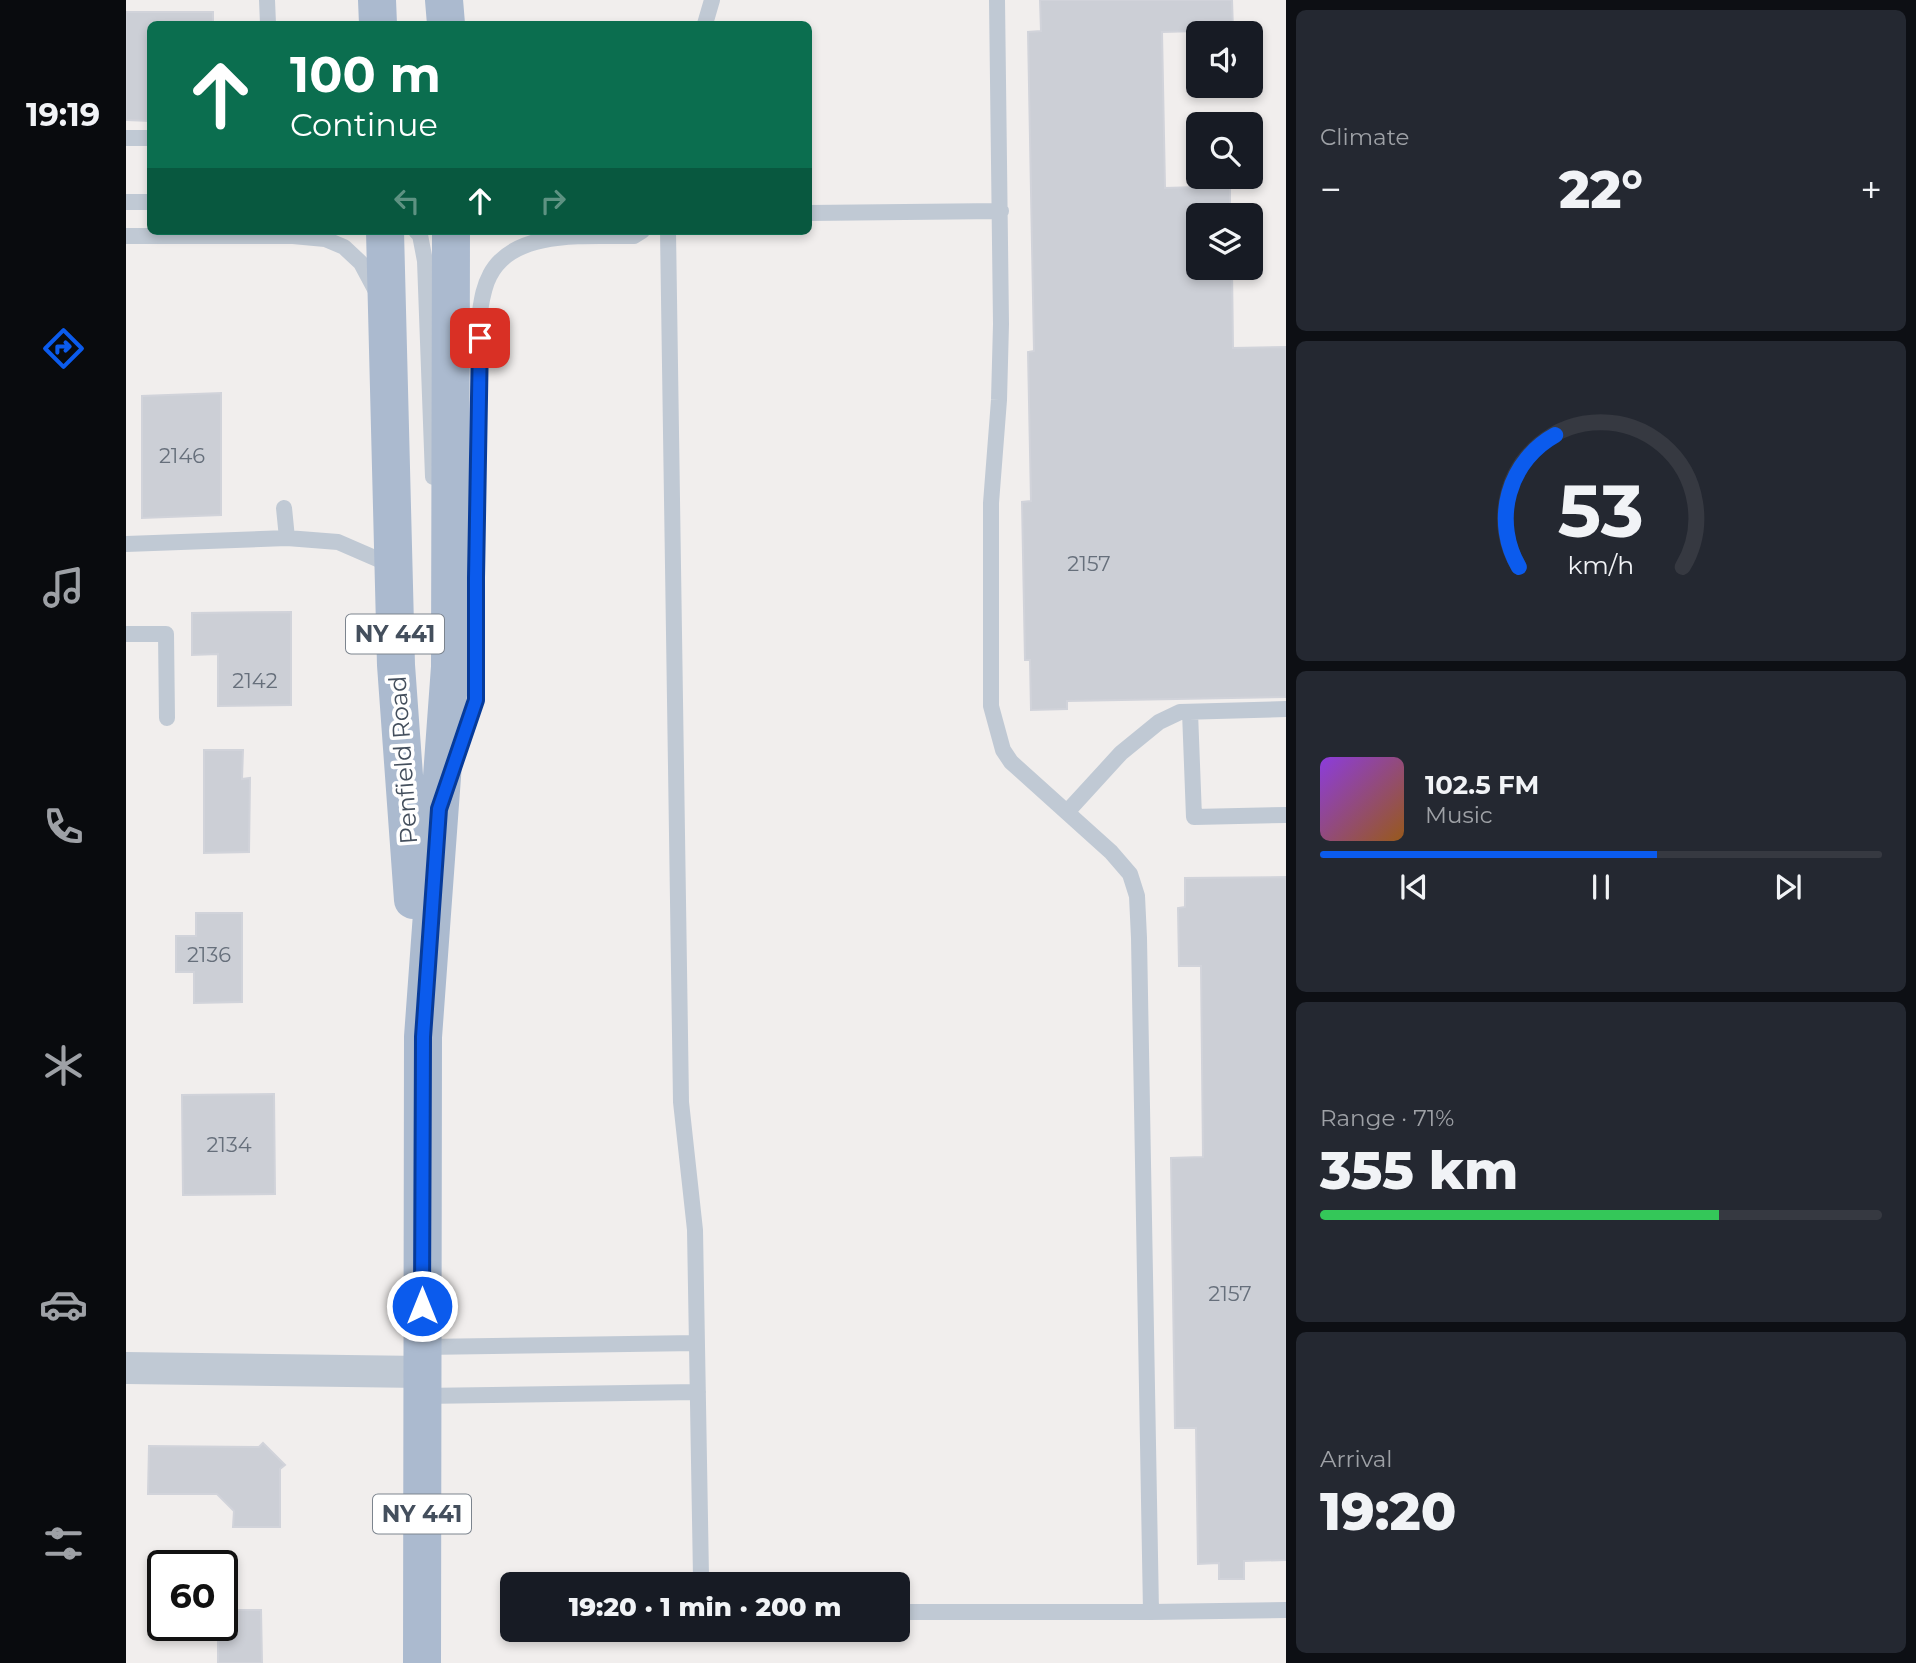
<!DOCTYPE html>
<meta charset="utf-8">
<style>
:root{--surface:#171b24;--page:#242831;--text:#f1f3f6;--muted:#9ea1a6;--line:#363941;--accent:#0b5bed}
body{margin:0;font-family:Montserrat,sans-serif;background:var(--page);color:var(--text);height:100vh;display:flex;flex-direction:column;font-size:26px;white-space:nowrap}
*{box-sizing:border-box;margin:0}
p{font-size:23px;color:var(--muted)}
.icon{flex:none;width:38px;height:38px;fill:none;stroke:currentColor;stroke-width:2;stroke-linecap:round;stroke-linejoin:round}
.map{position:relative;flex:1;overflow:hidden}
.drawer{display:flex;flex-direction:column;gap:10px;padding:10px;background:#0d0f14;width:630px}
.drawer>*{flex:none}
.top-card{position:absolute;left:21px;top:21px;width:665px;height:214px;border-radius:10px;box-shadow:0 4px 10px #0003;background:#0b6e4f;color:#fff;overflow:hidden}
.controls{position:absolute;left:1060px;top:21px;display:grid;gap:14px}
.controls a{display:grid;place-items:center;width:77px;height:77px;border-radius:10px;background:var(--surface);box-shadow:0 4px 10px #0003;font-size:35px}
.speed{position:absolute;left:21px;top:1550px;display:flex;gap:14px;font-size:35px;font-weight:700;text-align:center}
.speed>*{display:grid;place-content:center;width:91px;height:91px;border-radius:50%;background:var(--surface);box-shadow:0 4px 10px #0003;line-height:1}
.speed .limit{border:4px solid #111;border-radius:10px;background:#fff;color:#111}
.pin{position:absolute;display:grid;place-items:center;width:60px;height:60px;color:#fff;margin:-30px;border-radius:14px;box-shadow:0 4px 10px #0006}
.me{position:absolute;width:77px;margin:-38px;rotate:0deg;stroke-linejoin:round;filter:drop-shadow(0 0 5px #0008)}
.turn{display:flex;align-items:center;gap:24px;height:147px;padding:0 28px;font-size:32px}
.turn .icon{width:91px;height:91px;stroke-width:2.5}
.turn b{display:block;font-size:49px;line-height:60px}
.lanes{display:flex;align-items:center;height:66px;padding:0 28px;background:#0003;justify-content:center;gap:35px;direction:ltr}
.lanes .off{opacity:.35}
.big{font-size:52px;font-weight:800;line-height:1.1}
.drawer .card{flex:1;display:flex;flex-direction:column;justify-content:center;gap:10px;min-width:0;padding:0 24px;border-radius:10px;background:var(--page)}
.drawer .dial{align-items:center;gap:0}
.dial svg{height:182px;overflow:visible;fill:none;stroke:var(--line);stroke-width:7;stroke-linecap:round;text-anchor:middle}
.dial text{fill:var(--text);stroke:none}
.song{display:flex;align-items:center;gap:21px}
.cover{width:84px;height:84px;border-radius:10px;background:linear-gradient(135deg,hsl(270 70% 55%),hsl(30 70% 35%))}
.played{height:7px;border-radius:4px;background:linear-gradient(90deg,var(--accent) 60%,var(--line) 60%)}
.keys{display:flex;justify-content:space-around;direction:ltr}
.heat{display:flex;justify-content:space-between;align-items:center;font-size:38px;direction:ltr}
.charge{height:10px;border-radius:5px;background:linear-gradient(90deg,#34c759 71%,var(--line) 0)}
.trip{position:absolute;left:374px;top:1572px;width:410px;height:70px;border-radius:10px;background:var(--surface);box-shadow:0 4px 10px #0003;font-weight:800;line-height:70px;text-align:center}
main{display:flex;flex:1;min-height:0}
.menu{display:flex;flex-direction:column;width:126px;justify-content:space-around;align-items:center;background:#090b0e;color:var(--muted)}
.menu .icon{width:49px;height:49px}
.menu .selected{color:var(--accent)}
.menu b{font-size:32px;color:var(--text)}
.map>svg:first-child{display:block}
.building{fill:#cccfd6;stroke:#d1d3da;stroke-width:2}
.lines{fill:none;stroke-linecap:round;stroke-linejoin:round}
.service{stroke:#c0c9d4;stroke-width:16}
.minor{stroke:#c0c9d4;stroke-width:32}
.primary{stroke:#abbacf;stroke-width:38}
.route-casing{stroke:#073b9a;stroke-width:18}
.route{stroke:#0b5bed;stroke-width:12}
.labels{text-anchor:middle;dominant-baseline:central;stroke-width:7;stroke-linejoin:round;paint-order:stroke}
.number-label{font-size:21px;fill:#666f7b}
.shield{fill:#fff;stroke:#7c848e;stroke-width:2}
.shield-label{font-size:23px;font-weight:bold;fill:#444f5d}
.street-label{font-size:24px;fill:#444f5d;stroke:#fff}
</style>
<main>
<nav class="menu">
<b>19:19</b>
<svg class="icon selected" aria-label="directions" viewBox="0 0 24 24"><path d="M12 3l9 9-9 9-9-9zM9 14v-3h6M13 9l2 2-2 2"/></svg>
<svg class="icon" aria-label="music" viewBox="0 0 24 24"><path d="M9 18V5l10-2v13"/><circle cx="6" cy="18" r="3"/><circle cx="16" cy="16" r="3"/></svg>
<svg class="icon" aria-label="phone" viewBox="0 0 24 24"><path d="M5 4h4l2 5-3 2q2 4 5 5l2-3 5 2v4C11 20 4 13 5 4z"/></svg>
<svg class="icon" aria-label="climate" viewBox="0 0 24 24"><path d="M12 3v18M4 7l16 10M4 17L20 7"/></svg>
<svg class="icon" aria-label="car" viewBox="0 0 24 24"><path d="M5 17H2v-5l4-1 3-4h7l3 4 3 1v5h-3M9 17h6M6 11h13"/><circle cx="7" cy="17" r="2"/><circle cx="17" cy="17" r="2"/></svg>
<svg class="icon" aria-label="filters" viewBox="0 0 24 24"><path d="M4 7h16M4 17h16"/><circle cx="9" cy="7" r="2"/><circle cx="15" cy="17" r="2"/></svg>
</nav>
<div class="map">
<svg width="1160" height="1663" viewBox="0 0 1160 1663">
<rect width="100%" height="100%" fill="#f1eeed"/>
<!-- building -->
<path class="building" d="M 914,0 L 1106,0 L 1107,30 L 1036,32 L 1039,188 L 1104,186 L 1104,215 L 1073,215 L 1073,268 L 1106,268 L 1107,348 L 1160,347 L 1160,697 L 941,701 L 941,709 L 905,710 L 904,660 L 899,660 L 896,502 L 905,501 L 902,352 L 908,351 L 902,32 L 915,31 Z
M 0,12 L 87,12 L 87,24 L 24,24 L 24,121 L 0,120 Z
M 95,393 L 95,515 L 16,518 L 16,396 Z
M 165,612 L 165,705 L 92,706 L 92,654 L 66,655 L 66,613 Z
M 78,750 L 117,750 L 116,779 L 124,778 L 123,852 L 78,853 Z
M 1160,877 L 1160,1560 L 1118,1561 L 1118,1579 L 1093,1579 L 1093,1563 L 1072,1564 L 1070,1428 L 1049,1428 L 1045,1158 L 1077,1157 L 1075,966 L 1053,966 L 1052,908 L 1059,907 L 1059,878 Z
M 70,913 L 116,913 L 116,1002 L 68,1003 L 68,972 L 50,972 L 50,936 L 70,936 Z
M 148,1094 L 149,1194 L 57,1195 L 56,1095 Z
M 137,1443 L 159,1465 L 154,1469 L 154,1527 L 107,1527 L 108,1511 L 91,1494 L 22,1494 L 23,1446 L 133,1447 Z
M 96,1610 L 135,1610 L 136,1663 L 92,1663 L 92,1626 L 96,1626 Z"/>
<g class="lines">
<!-- service -->
<path class="service" d="M 141,0 L 142,24
M 871,0 L 875,324 L 873,400 L 865,503 L 865,706 L 877,750 L 885,762 L 985,852 L 1004,874 L 1011,896 L 1013,938 L 1025,1612
M 579,24 L 586,0
M 0,138 L 24,138
M 0,202 L 24,202
M 682,213 L 875,211
M 290,231 L 294,235 L 299,261 L 307,477
M 542,231 L 555,1102 L 569,1230 L 575,1577 L 578,1584
M 0,236 L 167,236 L 199,239 L 218,247 L 235,263 L 251,293
M 158,508 L 161,538
M 0,544 L 161,538 L 212,542 L 265,565
M 0,634 L 40,634 L 41,718
M 1064,712 L 1068,817 L 1160,815
M 332,754 L 350,700 L 350,578 L 354,311 C 356,298 358,286 364,275 C 388,228 464,237 508,236 L 516,231
M 941,812 L 995,753 L 1033,722 L 1054,712 L 1160,709
M 297,1347 L 571,1343
M 295,1396 L 572,1392
M 772,1612 L 1025,1612 L 1160,1610"/>
<!-- minor -->
<path class="minor" d="M 0,1368 L 296,1372"/>
<!-- primary -->
<path class="primary" d="M 251,0 L 252,24
M 318,0 L 320,24
M 259,231 L 270,665 L 287,900
M 296,1663 L 297,1037 L 324,667 L 325,231"/>
</g>
<g class="lines">
<defs>
<path id="route" d="M 296,1306 L 297,1037 L 313,809 L 350,700 L 350,578 L 354,338"/>
</defs>
<!-- route casing -->
<use href="#route" class="route-casing"/>
<!-- route -->
<use href="#route" class="route"/>
</g>
<g class="labels">
<!-- number labels -->
<g class="number-label">
<text x="56" y="455">2146</text>
<text x="963" y="563">2157</text>
<text x="129" y="680">2142</text>
<text x="83" y="954">2136</text>
<text x="103" y="1144">2134</text>
<text x="1104" y="1293">2157</text>
</g>
<!-- shield labels -->
<g class="shield">
<rect x="220" y="614.5" width="98" height="39" rx="5"/>
<rect x="247" y="1494.5" width="98" height="39" rx="5"/>
</g>
<g class="shield-label">
<text x="269" y="634">NY 441</text>
<text x="296" y="1514">NY 441</text>
</g>
<!-- street labels -->
<g class="street-label">
<text transform="translate(277 760) rotate(-94)">Penfield Road</text>
</g>
</g>
</svg>
<div class="controls">
<a><svg class="icon" aria-label="sound" viewBox="0 0 24 24"><path d="M4 9h4l5-4v14l-5-4H4zM17 9q2 3 0 6"/></svg></a>
<a><svg class="icon" aria-label="search" viewBox="0 0 24 24"><circle cx="10" cy="10" r="6"/><path d="M15 15l6 6"/></svg></a>
<a><svg class="icon" aria-label="layers" viewBox="0 0 24 24"><path d="M12 4l9 5-9 5-9-5zM3 14l9 5 9-5"/></svg></a>
</div>
<div class="speed"><div class="limit">60</div></div>
<div class="pin" style="left:354px;top:338px;background:#d93025"><svg class="icon" aria-label="arrive" viewBox="0 0 24 24"><path d="M6 21V4h12l-3 4 3 4H6"/></svg></div>
<svg class="me" style="left:296px;top:1306px" viewBox="-20 -20 40 40"><circle r="17" fill="#0b5bed" stroke="#fff" stroke-width="3"/><path d="M0-11L8 9 0 5-8 9z" fill="#fff"/></svg>
<div class="trip">19:20 · 1 min · 200 m</div>
<div class="top-card">
<div class="turn"><svg class="icon" aria-label="ahead" viewBox="0 0 24 24"><path d="M12 20V5M6 11l6-6 6 6"/></svg><div><b>100 m</b>Continue</div></div>
<div class="lanes"><svg class="icon off" aria-label="left" viewBox="0 0 24 24"><path d="M17 20v-9H6M10 6l-5 5 5 5"/></svg><svg class="icon" aria-label="ahead" viewBox="0 0 24 24"><path d="M12 20V5M6 11l6-6 6 6"/></svg><svg class="icon off" aria-label="right" viewBox="0 0 24 24"><path d="M7 20v-9h11M14 6l5 5-5 5"/></svg></div>
</div>
</div>
<section class="drawer">
<div class="card"><p>Climate</p>
<div class="heat"><a>−</a><b class="big">22°</b><a>+</a></div>
</div>
<div class="card dial"><svg viewBox="0 0 100 80">
<path d="M14 69A42 42 0 1 1 86 69"/>
<path d="M14 69A42 42 0 0 1 30 11" stroke="#0b5bed"/>
<text x="50" y="56" font-size="32" font-weight="700">53</text>
<text x="50" y="72" font-size="11">km/h</text>
</svg></div>
<div class="card">
<div class="song"><i class="cover"></i><div><b>102.5 FM</b><p>Music</p></div></div>
<div class="played"></div>
<div class="keys"><svg class="icon" aria-label="previous" viewBox="0 0 24 24"><path d="M18 5L8 12l10 7zM5 5v14"/></svg><svg class="icon" aria-label="pause" viewBox="0 0 24 24"><path d="M8 5v14M16 5v14"/></svg><svg class="icon" aria-label="next" viewBox="0 0 24 24"><path d="M6 5l10 7-10 7zM19 5v14"/></svg></div>
</div>
<div class="card"><p>Range · 71%</p><b class="big">355 km</b><div class="charge"></div></div>
<div class="card"><p>Arrival</p><b class="big">19:20</b></div>
</section>
</main>
